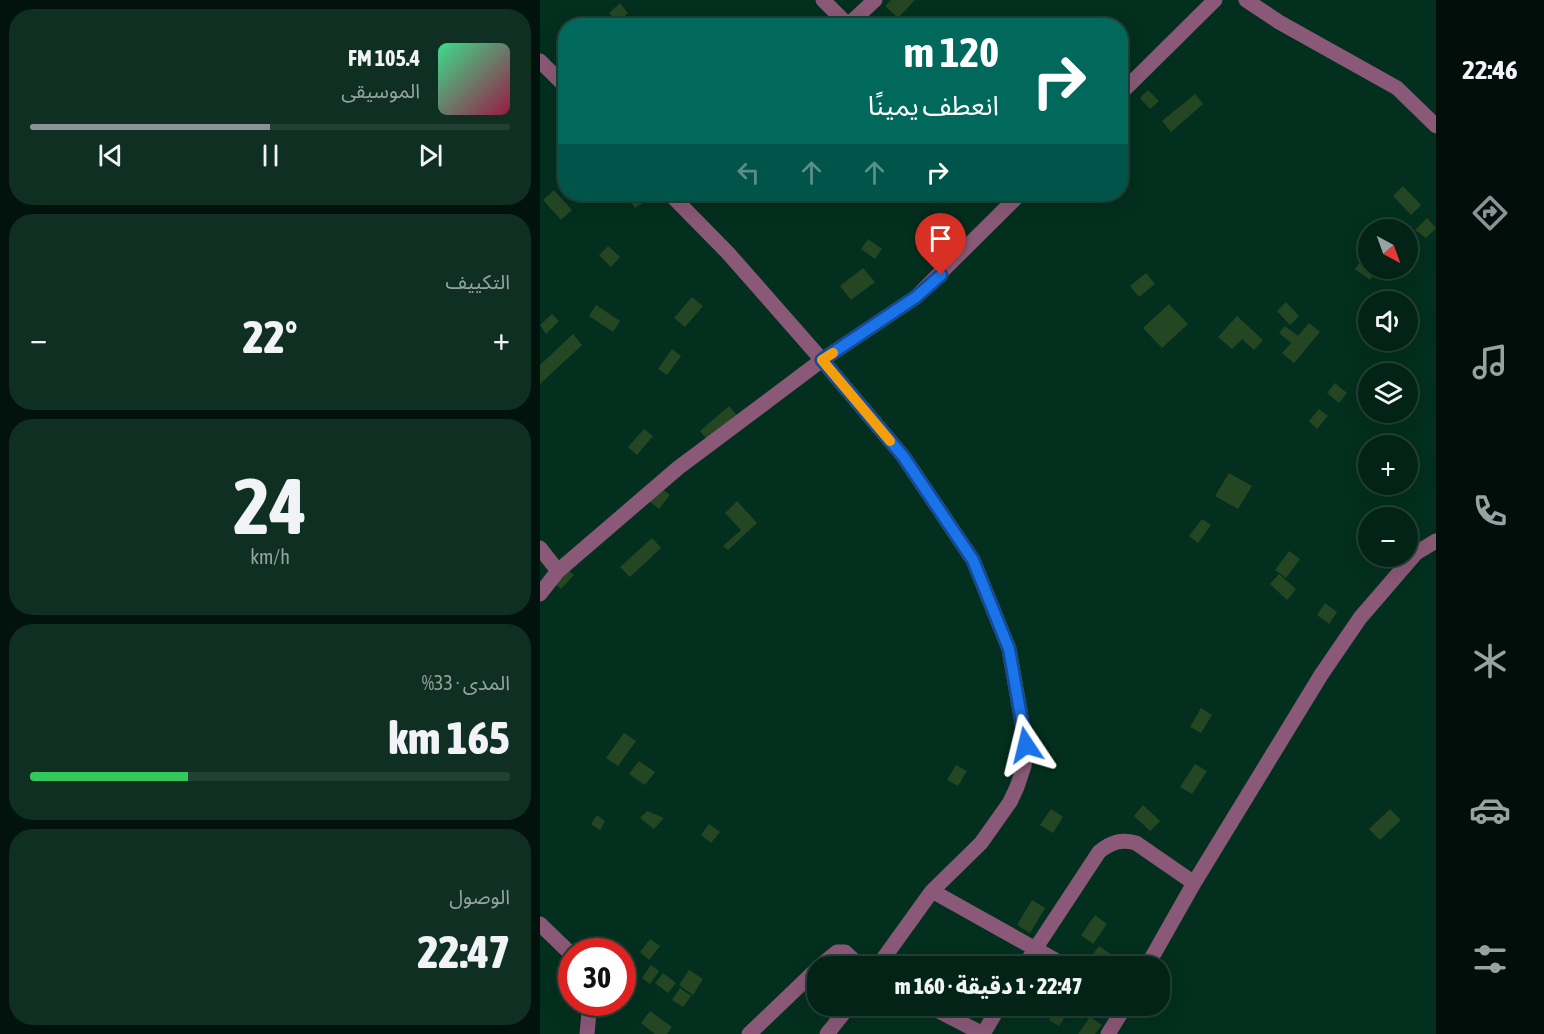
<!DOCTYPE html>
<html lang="ar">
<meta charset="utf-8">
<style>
:root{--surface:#022316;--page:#102f23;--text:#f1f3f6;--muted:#96a4a1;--line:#234035;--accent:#8c9099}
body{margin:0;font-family:"Asap Condensed","Noto Sans Arabic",sans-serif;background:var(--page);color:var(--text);direction:rtl;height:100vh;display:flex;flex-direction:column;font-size:22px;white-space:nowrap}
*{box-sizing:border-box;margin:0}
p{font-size:20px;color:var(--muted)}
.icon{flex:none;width:33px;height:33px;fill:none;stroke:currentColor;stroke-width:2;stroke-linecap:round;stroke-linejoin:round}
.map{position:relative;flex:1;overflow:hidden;direction:ltr}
.drawer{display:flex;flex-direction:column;gap:9px;padding:9px;background:#01130c;width:540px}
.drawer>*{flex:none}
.guide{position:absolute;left:18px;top:18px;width:570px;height:183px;border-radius:24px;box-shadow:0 6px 24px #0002,0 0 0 2px var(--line);direction:rtl;background:#00695c;color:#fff;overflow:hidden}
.needle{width:39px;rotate:139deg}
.buttons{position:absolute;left:818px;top:219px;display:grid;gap:12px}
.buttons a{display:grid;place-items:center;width:60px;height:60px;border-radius:50%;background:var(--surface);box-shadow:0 6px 24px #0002,0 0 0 2px var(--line);font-size:30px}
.speed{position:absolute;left:18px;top:938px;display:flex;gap:12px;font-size:30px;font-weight:700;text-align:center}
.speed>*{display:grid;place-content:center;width:78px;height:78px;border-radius:50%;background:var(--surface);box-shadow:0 6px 24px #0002,0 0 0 2px var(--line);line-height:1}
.speed .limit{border:9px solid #d22;background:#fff;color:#111}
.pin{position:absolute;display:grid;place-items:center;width:51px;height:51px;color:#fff;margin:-62px -26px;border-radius:50% 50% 50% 0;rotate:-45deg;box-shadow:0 0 6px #0007}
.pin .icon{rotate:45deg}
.me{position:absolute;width:66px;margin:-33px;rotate:350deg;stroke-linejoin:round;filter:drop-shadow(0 0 4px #0008)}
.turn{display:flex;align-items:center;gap:21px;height:126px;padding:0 30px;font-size:27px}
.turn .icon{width:78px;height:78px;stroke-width:2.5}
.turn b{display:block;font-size:42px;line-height:51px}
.lanes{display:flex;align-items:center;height:57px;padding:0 30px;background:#0003;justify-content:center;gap:30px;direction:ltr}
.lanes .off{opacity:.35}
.big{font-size:45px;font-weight:800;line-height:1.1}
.drawer .widget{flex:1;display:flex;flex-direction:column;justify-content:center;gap:9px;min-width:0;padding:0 21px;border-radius:24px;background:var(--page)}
.drawer .dial{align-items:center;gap:0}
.dial b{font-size:78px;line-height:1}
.song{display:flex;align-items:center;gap:18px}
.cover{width:72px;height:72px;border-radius:9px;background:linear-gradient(135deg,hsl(150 70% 55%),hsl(340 70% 35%))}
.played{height:6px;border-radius:3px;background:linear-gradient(90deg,var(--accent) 50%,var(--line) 50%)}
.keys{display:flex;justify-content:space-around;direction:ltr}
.heat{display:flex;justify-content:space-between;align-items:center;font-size:33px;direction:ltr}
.charge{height:9px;border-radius:4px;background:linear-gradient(90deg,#34c759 33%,var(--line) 0)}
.trip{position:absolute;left:267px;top:956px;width:363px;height:60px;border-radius:24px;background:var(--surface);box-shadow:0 6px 24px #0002,0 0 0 2px var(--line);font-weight:800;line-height:60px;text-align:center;direction:rtl}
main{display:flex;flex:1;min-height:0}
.tab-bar{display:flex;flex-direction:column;width:108px;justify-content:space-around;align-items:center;background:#010e09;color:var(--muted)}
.tab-bar .icon{width:42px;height:42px}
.tab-bar .on{color:var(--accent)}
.tab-bar b{font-size:27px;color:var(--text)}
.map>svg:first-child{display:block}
.building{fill:#254623}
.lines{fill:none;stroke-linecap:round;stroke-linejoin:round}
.street{stroke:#8a5977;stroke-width:15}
.route-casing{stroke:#114b97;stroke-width:15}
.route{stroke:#1a73e8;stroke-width:10}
.slow{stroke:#f59e0b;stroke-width:10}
</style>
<main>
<nav class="tab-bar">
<b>22:46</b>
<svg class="icon on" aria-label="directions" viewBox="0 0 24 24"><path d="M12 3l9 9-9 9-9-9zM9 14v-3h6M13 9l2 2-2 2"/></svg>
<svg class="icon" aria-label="music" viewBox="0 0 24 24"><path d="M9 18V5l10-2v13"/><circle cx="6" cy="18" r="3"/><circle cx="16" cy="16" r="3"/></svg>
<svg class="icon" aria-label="phone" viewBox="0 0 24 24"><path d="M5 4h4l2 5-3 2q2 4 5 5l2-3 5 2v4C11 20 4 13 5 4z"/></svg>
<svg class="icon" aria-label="climate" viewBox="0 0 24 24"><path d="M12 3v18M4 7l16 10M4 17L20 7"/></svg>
<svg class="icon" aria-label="car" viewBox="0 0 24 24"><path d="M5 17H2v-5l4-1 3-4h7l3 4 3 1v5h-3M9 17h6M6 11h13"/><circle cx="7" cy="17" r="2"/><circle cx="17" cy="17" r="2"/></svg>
<svg class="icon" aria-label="filters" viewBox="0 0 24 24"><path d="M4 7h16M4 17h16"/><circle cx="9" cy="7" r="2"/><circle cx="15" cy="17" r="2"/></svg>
</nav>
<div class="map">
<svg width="896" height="1034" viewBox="0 0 896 1034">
<rect width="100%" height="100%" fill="#032f1e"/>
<!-- building -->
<path class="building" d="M 351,0 L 375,0 L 358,18 L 345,6 Z
M 80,3 L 88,13 L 78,23 L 69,13 Z
M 608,90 L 619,101 L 610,109 L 600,98 Z
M 655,94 L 663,104 L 631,132 L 622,121 Z
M 863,186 L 881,205 L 871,215 L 853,196 Z
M 14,190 L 32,210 L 21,220 L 3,200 Z
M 89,194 L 105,194 L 109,199 L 95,208 L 86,196 Z
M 887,218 L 896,228 L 886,238 L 875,230 Z
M 328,239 L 342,249 L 335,259 L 321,249 Z
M 68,246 L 80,257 L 71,267 L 59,255 Z
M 824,257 L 828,260 L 828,268 L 838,268 L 830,280 L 815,269 Z
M 323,268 L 335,282 L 311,300 L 300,286 Z
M 606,273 L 615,284 L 599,297 L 590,286 Z
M 152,297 L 163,306 L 145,327 L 134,318 Z
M 746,302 L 759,316 L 750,325 L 737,311 Z
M 629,304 L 648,324 L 622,348 L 603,328 Z
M 56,305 L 80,321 L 73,332 L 49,316 Z
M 12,314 L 19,321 L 6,334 L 0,325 Z
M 697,316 L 723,340 L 714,350 L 702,339 L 692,349 L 678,337 Z
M 769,323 L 780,332 L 754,363 L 742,353 L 751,343 L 739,333 L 745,326 L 758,336 Z
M 33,334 L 42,345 L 0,384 L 0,365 Z
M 836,340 L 857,340 L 850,350 Z
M 132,349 L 141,356 L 127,375 L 118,369 Z
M 795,383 L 807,393 L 799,403 L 787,393 Z
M 189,406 L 200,419 L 171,444 L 160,431 Z
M 779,409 L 788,416 L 777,429 L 769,421 Z
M 104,429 L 113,436 L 97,455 L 88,447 Z
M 689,473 L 712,486 L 698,509 L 675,496 Z
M 118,486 L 130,495 L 119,509 L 108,500 Z
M 197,501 L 217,523 L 188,550 L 183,546 L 201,530 L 185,513 Z
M 662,519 L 671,525 L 658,543 L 649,536 Z
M 112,538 L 121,548 L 90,577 L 80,567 Z
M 749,551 L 760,559 L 746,578 L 735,570 Z
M 18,561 L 34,575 L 21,589 L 5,575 Z
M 739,574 L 756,589 L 747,600 L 730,584 Z
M 785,603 L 797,612 L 789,624 L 777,615 Z
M 661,708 L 672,715 L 661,733 L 650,727 Z
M 84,733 L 96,741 L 78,766 L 66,758 Z
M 99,761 L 115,772 L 105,785 L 89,774 Z
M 655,764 L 667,771 L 652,794 L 640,787 Z
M 416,765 L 427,771 L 418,786 L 407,780 Z
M 603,805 L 620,821 L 610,831 L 594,816 Z
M 511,809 L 523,817 L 513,833 L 500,825 Z
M 850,809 L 861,820 L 840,840 L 829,829 Z
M 107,811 L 124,818 L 114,829 L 100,818 Z
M 57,815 L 65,821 L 60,830 L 51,824 Z
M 169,824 L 180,832 L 171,843 L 161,835 Z
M 492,900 L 505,908 L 490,933 L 477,925 Z
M 555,915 L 567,924 L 553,944 L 541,935 Z
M 110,939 L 120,946 L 109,960 L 100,952 Z
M 559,946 L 575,957 L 569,966 L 550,966 L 546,963 Z
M 111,965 L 119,971 L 110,984 L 102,978 Z
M 149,970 L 163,979 L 153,995 L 139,985 Z
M 123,973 L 136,983 L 128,993 L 115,983 Z
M 140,988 L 151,996 L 143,1007 L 132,1000 Z
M 520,1005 L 533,1005 L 519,1026 L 509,1020 Z
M 110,1011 L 132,1027 L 127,1034 L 115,1034 L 101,1023 Z
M 550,1017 L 562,1025 L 555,1034 L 538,1034 Z"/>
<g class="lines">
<!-- street -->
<path class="street" d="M 283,0 L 309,26
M 706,0 L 739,22 L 857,88 L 896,126
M 308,25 L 335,0
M 0,61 L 26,87
M 580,94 L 675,0
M 130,194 L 188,253 L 282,360 L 363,456 L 433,560 L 469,649 L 486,745 L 484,766 L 477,787 L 470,802 L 441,843 L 392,891 L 338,966
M 0,548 L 18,571
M 0,594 L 18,571 L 138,468 L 282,360 L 376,297 L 480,194
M 392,891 L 526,966
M 0,924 L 32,955
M 280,966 L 297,952 L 305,952 L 320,966
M 484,966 L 559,852 C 571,842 581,839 596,843 L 654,883
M 607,966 L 654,883 L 781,675 L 820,618 L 876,553 L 896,541
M 387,1005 L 443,1034
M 47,1034 L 50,1002
M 209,1034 L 278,968
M 287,1034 L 310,1005
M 443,1034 L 460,1005
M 568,1034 L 586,1005"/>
</g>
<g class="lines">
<defs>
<path id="route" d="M 401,275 L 376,297 L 282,360 L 363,456 L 433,560 L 469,649 L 486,745"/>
</defs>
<!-- route casing -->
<use href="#route" class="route-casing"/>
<!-- route -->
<use href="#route" class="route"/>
<!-- slow -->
<path class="slow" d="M 293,353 L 282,360 L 350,441"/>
</g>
</svg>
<div class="buttons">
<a><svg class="needle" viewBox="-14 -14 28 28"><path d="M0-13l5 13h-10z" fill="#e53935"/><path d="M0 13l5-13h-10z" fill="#96a4a1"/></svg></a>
<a><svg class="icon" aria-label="sound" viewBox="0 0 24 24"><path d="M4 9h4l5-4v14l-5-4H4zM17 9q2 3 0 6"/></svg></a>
<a><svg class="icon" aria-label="layers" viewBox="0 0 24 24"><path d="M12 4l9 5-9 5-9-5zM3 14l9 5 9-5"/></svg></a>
<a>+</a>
<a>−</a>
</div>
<div class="speed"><div class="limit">30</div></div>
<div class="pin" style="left:401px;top:275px;background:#d93025"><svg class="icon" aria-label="arrive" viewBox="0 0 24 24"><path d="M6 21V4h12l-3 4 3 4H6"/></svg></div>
<svg class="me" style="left:486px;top:745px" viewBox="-20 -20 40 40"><path d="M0-17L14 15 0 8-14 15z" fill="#1a73e8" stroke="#fff" stroke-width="4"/></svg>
<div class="trip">22:47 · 1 دقيقة · 160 m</div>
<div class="guide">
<div class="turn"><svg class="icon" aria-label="right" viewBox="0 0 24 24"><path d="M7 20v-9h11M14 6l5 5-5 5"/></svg><div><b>120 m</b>انعطف يمينًا</div></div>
<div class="lanes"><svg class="icon off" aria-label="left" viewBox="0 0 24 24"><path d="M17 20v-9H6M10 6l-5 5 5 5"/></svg><svg class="icon off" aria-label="ahead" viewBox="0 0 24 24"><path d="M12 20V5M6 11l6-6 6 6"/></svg><svg class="icon off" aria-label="ahead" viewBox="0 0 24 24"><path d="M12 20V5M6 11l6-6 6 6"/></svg><svg class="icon" aria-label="right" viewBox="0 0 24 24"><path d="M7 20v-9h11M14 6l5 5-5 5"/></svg></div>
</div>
</div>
<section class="drawer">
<div class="widget">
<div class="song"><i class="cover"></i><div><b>105.4 FM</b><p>الموسيقى</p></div></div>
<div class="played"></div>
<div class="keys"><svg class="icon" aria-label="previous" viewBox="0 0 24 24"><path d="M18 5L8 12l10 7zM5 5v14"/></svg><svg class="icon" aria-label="pause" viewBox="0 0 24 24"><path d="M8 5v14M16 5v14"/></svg><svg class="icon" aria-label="next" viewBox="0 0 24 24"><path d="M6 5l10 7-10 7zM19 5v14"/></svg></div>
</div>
<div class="widget"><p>التكييف</p>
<div class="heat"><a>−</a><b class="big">22°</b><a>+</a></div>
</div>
<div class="widget dial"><b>24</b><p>km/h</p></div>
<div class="widget"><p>المدى · 33%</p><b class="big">165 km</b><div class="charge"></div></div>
<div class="widget"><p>الوصول</p><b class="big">22:47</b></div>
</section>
</main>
